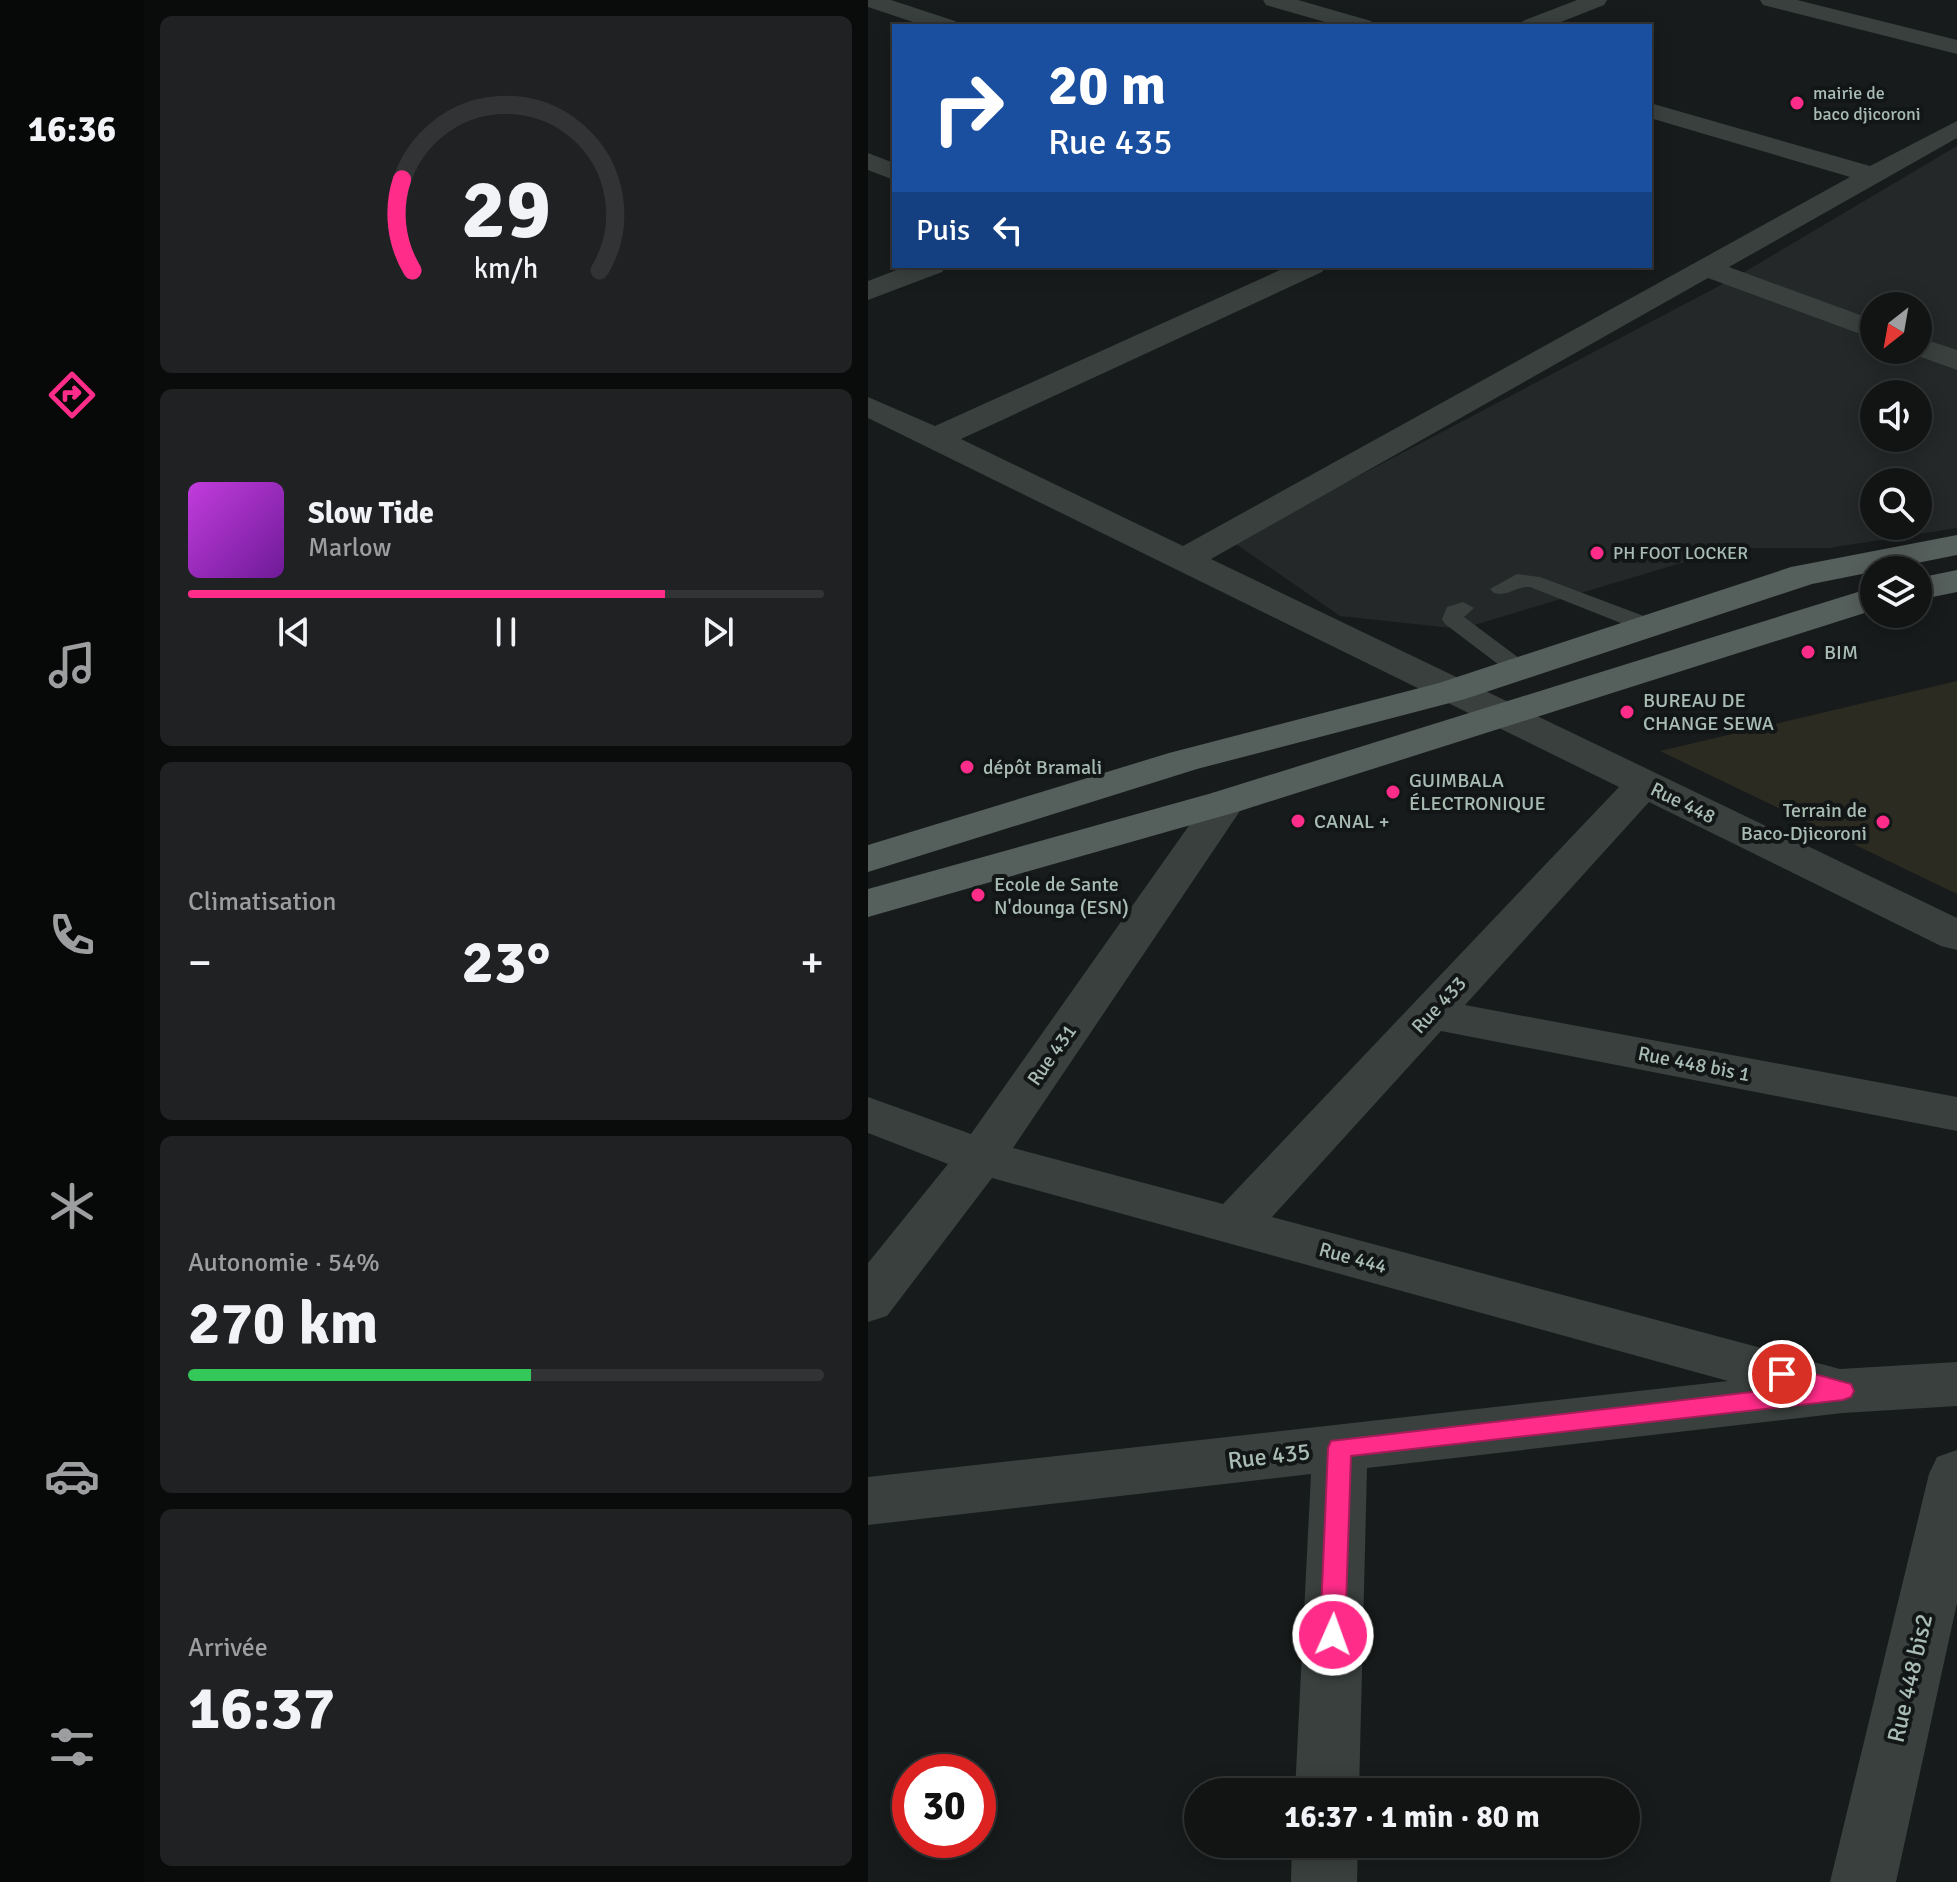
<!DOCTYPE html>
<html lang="fr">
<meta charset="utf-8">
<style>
:root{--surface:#121414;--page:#1f2122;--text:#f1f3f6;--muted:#9c9ea0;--line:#313334;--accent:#ff2c89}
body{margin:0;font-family:Signika,sans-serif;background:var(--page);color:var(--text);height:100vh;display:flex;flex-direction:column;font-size:30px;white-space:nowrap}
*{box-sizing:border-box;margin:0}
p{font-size:26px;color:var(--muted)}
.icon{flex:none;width:44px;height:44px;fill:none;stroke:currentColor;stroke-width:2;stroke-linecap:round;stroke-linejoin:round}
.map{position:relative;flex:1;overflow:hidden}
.side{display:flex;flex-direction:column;gap:16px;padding:16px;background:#0a0b0b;width:724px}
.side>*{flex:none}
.hud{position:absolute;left:24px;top:24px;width:760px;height:244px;border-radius:0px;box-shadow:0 4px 20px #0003,0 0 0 2px var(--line);background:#1a4fa0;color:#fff;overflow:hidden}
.needle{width:52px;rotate:211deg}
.fabs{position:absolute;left:992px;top:292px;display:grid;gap:16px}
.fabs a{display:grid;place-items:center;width:72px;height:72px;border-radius:50%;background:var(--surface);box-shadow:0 4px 20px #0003,0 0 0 2px var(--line);font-size:40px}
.speed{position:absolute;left:24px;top:1754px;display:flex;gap:16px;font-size:40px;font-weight:700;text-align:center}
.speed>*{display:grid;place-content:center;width:104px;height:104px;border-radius:50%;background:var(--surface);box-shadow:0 4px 20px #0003,0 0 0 2px var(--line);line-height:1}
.speed .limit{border:12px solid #d22;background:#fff;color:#111}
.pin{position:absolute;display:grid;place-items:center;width:68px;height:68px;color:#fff;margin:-34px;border:4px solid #fff;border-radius:50%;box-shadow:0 2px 8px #0007}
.me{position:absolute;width:88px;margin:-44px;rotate:2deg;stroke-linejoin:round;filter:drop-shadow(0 0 6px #0008)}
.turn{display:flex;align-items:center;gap:28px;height:168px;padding:0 24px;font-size:36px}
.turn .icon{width:104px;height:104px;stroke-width:2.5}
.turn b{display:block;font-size:56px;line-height:68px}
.then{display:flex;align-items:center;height:76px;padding:0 24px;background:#0003;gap:16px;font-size:30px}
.big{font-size:60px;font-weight:700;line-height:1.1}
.side .tile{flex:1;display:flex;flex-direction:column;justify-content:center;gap:12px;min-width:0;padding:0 28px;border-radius:12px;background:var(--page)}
.side .dial{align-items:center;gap:0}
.dial svg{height:208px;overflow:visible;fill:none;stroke:var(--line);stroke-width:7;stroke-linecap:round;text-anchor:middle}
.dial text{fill:var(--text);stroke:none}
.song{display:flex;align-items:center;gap:24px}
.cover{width:96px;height:96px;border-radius:12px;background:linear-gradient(135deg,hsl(290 70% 55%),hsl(280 70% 35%))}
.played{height:8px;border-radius:4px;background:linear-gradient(90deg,var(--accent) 75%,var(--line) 75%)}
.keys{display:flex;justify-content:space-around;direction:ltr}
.heat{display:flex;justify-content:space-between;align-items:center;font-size:44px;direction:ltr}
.charge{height:12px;border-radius:6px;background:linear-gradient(90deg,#34c759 54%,var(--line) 0)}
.trip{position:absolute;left:316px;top:1778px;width:456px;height:80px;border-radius:40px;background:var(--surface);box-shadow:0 4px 20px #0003,0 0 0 2px var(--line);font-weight:700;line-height:80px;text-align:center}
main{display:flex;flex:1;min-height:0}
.tabs{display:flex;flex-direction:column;width:144px;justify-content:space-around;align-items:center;background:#070808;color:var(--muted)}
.tabs .icon{width:56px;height:56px}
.tabs .active{color:var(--accent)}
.tabs b{font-size:36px;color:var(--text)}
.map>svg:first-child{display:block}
.built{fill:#242828;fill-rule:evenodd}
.green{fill:#2b2b22}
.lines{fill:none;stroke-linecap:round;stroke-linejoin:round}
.lane{fill:#39403e;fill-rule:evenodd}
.street{fill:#39403e;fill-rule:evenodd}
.primary{fill:#555f5c;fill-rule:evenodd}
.route{fill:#ff2c89;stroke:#a61d59;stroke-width:2}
.poi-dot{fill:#ff2c89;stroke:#131616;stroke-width:3}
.labels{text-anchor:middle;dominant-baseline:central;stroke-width:8;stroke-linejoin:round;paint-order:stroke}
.far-poi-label{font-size:18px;fill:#a9bcb4;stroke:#131616;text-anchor:start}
.poi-label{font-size:20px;fill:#a9bcb4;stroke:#131616;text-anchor:start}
.street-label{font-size:20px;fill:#a9bcb4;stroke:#131616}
.near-street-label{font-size:24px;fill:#a9bcb4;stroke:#131616}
</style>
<main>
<nav class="tabs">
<b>16:36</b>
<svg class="icon active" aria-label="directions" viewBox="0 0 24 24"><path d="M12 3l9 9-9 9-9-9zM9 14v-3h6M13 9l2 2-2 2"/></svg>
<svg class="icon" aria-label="music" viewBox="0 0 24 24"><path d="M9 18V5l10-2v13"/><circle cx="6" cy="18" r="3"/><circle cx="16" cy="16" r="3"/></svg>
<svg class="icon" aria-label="phone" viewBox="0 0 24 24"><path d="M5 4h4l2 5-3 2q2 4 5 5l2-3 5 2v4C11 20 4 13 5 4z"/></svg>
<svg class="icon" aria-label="climate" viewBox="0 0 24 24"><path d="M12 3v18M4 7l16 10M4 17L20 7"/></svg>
<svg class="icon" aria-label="car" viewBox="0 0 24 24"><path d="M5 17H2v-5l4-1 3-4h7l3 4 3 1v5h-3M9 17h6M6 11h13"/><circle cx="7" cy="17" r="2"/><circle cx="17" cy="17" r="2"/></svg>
<svg class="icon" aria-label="filters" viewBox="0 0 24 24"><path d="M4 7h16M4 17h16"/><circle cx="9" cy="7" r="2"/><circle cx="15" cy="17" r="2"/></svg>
</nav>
<section class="side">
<div class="tile dial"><svg viewBox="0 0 100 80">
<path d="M14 69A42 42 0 1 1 86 69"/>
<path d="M14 69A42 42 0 0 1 10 34" stroke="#ff2c89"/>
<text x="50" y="56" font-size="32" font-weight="700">29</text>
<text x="50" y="72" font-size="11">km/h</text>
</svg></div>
<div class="tile">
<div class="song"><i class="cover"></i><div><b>Slow Tide</b><p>Marlow</p></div></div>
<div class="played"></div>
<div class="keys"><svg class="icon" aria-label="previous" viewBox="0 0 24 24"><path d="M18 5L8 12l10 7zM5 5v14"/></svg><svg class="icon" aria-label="pause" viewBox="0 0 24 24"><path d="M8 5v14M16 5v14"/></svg><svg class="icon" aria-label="next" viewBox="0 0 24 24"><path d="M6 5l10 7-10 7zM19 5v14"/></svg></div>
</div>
<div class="tile"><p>Climatisation</p>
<div class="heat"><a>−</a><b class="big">23°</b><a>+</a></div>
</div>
<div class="tile"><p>Autonomie · 54%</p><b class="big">270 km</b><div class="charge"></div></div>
<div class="tile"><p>Arrivée</p><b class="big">16:37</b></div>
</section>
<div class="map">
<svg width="1089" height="1882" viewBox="0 0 1089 1882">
<rect width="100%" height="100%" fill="#181b1b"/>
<!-- built -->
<path class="built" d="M 1089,146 L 1089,528 L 961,548 L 863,548 L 593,629 L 472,616 L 365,542 L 868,277 ZM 1006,306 L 1050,306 L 1050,350 L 1006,350 ZM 1006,394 L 1050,394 L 1050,438 L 1006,438 ZM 1006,482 L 1050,482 L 1050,526 L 1006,526 Z"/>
<!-- green -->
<path class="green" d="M 1089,681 L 1089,894 L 792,751 Z"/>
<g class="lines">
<!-- lane -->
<path class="lane" d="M 649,574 L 672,577 L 789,621 L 792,626 L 789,631 L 773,631 L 662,587 C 648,586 640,597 626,593 L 622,589 Z
M 595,602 L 606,608 L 596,617 L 659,664 L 662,669 L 659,674 L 643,674 L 577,624 L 574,619 L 579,607 Z"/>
<!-- street -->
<path class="street" d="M 0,0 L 23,0 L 87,21 L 90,26 L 57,26 L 0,7 Z
M 395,0 L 430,0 L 503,21 L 506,26 L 471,26 L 398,5 Z
M 709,0 L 739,0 L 736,5 L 683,26 L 652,26 L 655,21 Z
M 892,0 L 929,0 L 1089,40 L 1089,54 L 895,5 Z
M 782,103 L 1002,166 L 1089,121 L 1089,138 L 861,267 L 1006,320 L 1006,339 L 840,278 L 343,559 L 1089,918 L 1089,950 L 1073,946 L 781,802 L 597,1005 L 1089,1097 L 1089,1131 L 573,1031 L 404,1217 L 972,1369 L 1089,1362 L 1089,1406 L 975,1413 L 499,1468 L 491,1792 L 427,1792 L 443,1474 L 0,1525 L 0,1477 L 860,1381 L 124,1178 L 19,1316 L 0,1322 L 0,1263 L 80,1164 L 0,1133 L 0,1097 L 103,1134 L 344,793 L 358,790 L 372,793 L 378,802 L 145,1148 L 355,1204 L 751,787 L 0,418 L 0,397 L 67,426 L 421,266 L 458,266 L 454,272 L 93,439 L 315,546 L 982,177 L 782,118 Z
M 0,153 L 26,163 L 26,180 L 0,170 Z
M 39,266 L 78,266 L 74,272 L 0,300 L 0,281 Z
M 1050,337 L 1089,350 L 1089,370 L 1039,352 L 1038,350 L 1050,350 Z
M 1089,1450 L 1089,1603 L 1028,1882 L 962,1882 L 1061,1474 L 1069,1457 Z
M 424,1844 L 490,1844 L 489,1882 L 423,1882 Z"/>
<!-- primary -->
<path class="primary" d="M 1089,535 L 1089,555 L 944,584 L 597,699 L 329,769 L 0,872 L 0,845 L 301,753 L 571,683 L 923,567 Z
M 1089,570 L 1089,592 L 1050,600 L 1050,578 Z
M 1006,587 L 1006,610 L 372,811 L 0,917 L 0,889 L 344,793 Z"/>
</g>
<!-- route -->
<path class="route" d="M 914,1365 L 983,1384 L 986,1391 L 983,1397 L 975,1400 L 483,1456 L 477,1635 L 474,1643 L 465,1647 L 456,1643 L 452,1635 L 460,1448 L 463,1441 L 927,1387 L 906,1380 L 902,1374 L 906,1368 Z"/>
<!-- markers -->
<g class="poi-dot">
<circle cx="929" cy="103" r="8"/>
<circle cx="729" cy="553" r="8"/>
<circle cx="940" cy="652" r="8"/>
<circle cx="759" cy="712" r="8"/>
<circle cx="99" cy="767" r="8"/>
<circle cx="525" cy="792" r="8"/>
<circle cx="430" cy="821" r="8"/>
<circle cx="1015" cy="822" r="8"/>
<circle cx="110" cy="895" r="8"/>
</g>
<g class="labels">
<!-- far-poi labels -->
<g class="far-poi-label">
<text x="945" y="93">mairie de<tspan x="945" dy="21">baco djicoroni</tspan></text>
<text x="745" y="553">PH FOOT LOCKER</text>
</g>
<!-- poi labels -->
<g class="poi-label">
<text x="956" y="652">BIM</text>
<text x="775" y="700">BUREAU DE<tspan x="775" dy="23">CHANGE SEWA</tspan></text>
<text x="115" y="767">dépôt Bramali</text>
<text x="541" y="780">GUIMBALA<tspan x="541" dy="23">ÉLECTRONIQUE</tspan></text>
<text x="999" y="810" text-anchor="end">Terrain de<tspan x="999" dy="23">Baco-Djicoroni</tspan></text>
<text x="446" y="821">CANAL +</text>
<text x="126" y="884">Ecole de Sante<tspan x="126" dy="23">N'dounga (ESN)</tspan></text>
</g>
<!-- street labels -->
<g class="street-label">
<text transform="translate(815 803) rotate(26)">Rue 448</text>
<text transform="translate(571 1005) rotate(-47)">Rue 433</text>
<text transform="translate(184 1055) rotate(-55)">Rue 431</text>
<text transform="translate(826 1064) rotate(11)">Rue 448 bis 1</text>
<text transform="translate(485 1258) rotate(15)">Rue 444</text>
</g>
<!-- near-street labels -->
<g class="near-street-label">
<text transform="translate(401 1456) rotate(-7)">Rue 435</text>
<text transform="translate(1042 1678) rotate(-77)">Rue 448 bis2</text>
</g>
</g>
</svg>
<div class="fabs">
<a><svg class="needle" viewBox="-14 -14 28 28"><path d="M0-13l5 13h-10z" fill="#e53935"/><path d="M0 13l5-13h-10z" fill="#9c9ea0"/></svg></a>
<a><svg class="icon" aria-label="sound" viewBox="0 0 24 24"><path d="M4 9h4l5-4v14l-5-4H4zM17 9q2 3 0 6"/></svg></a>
<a><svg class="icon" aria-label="search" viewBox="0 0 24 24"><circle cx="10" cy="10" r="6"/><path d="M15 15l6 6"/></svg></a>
<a><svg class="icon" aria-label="layers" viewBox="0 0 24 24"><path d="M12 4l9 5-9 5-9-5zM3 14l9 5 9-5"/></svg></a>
</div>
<div class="speed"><div class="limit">30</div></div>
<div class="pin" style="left:914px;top:1374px;background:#d93025"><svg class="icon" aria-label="arrive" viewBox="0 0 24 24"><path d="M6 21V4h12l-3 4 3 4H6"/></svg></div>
<svg class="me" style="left:465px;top:1635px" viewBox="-20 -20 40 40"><circle r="17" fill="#ff2c89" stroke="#fff" stroke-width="3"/><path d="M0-11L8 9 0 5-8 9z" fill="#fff"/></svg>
<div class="trip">16:37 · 1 min · 80 m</div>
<div class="hud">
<div class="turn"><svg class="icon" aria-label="right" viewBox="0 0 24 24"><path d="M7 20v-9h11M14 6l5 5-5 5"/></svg><div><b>20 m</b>Rue 435</div></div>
<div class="then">Puis<svg class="icon" aria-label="left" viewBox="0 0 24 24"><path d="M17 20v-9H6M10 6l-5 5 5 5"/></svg></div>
</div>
</div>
</main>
